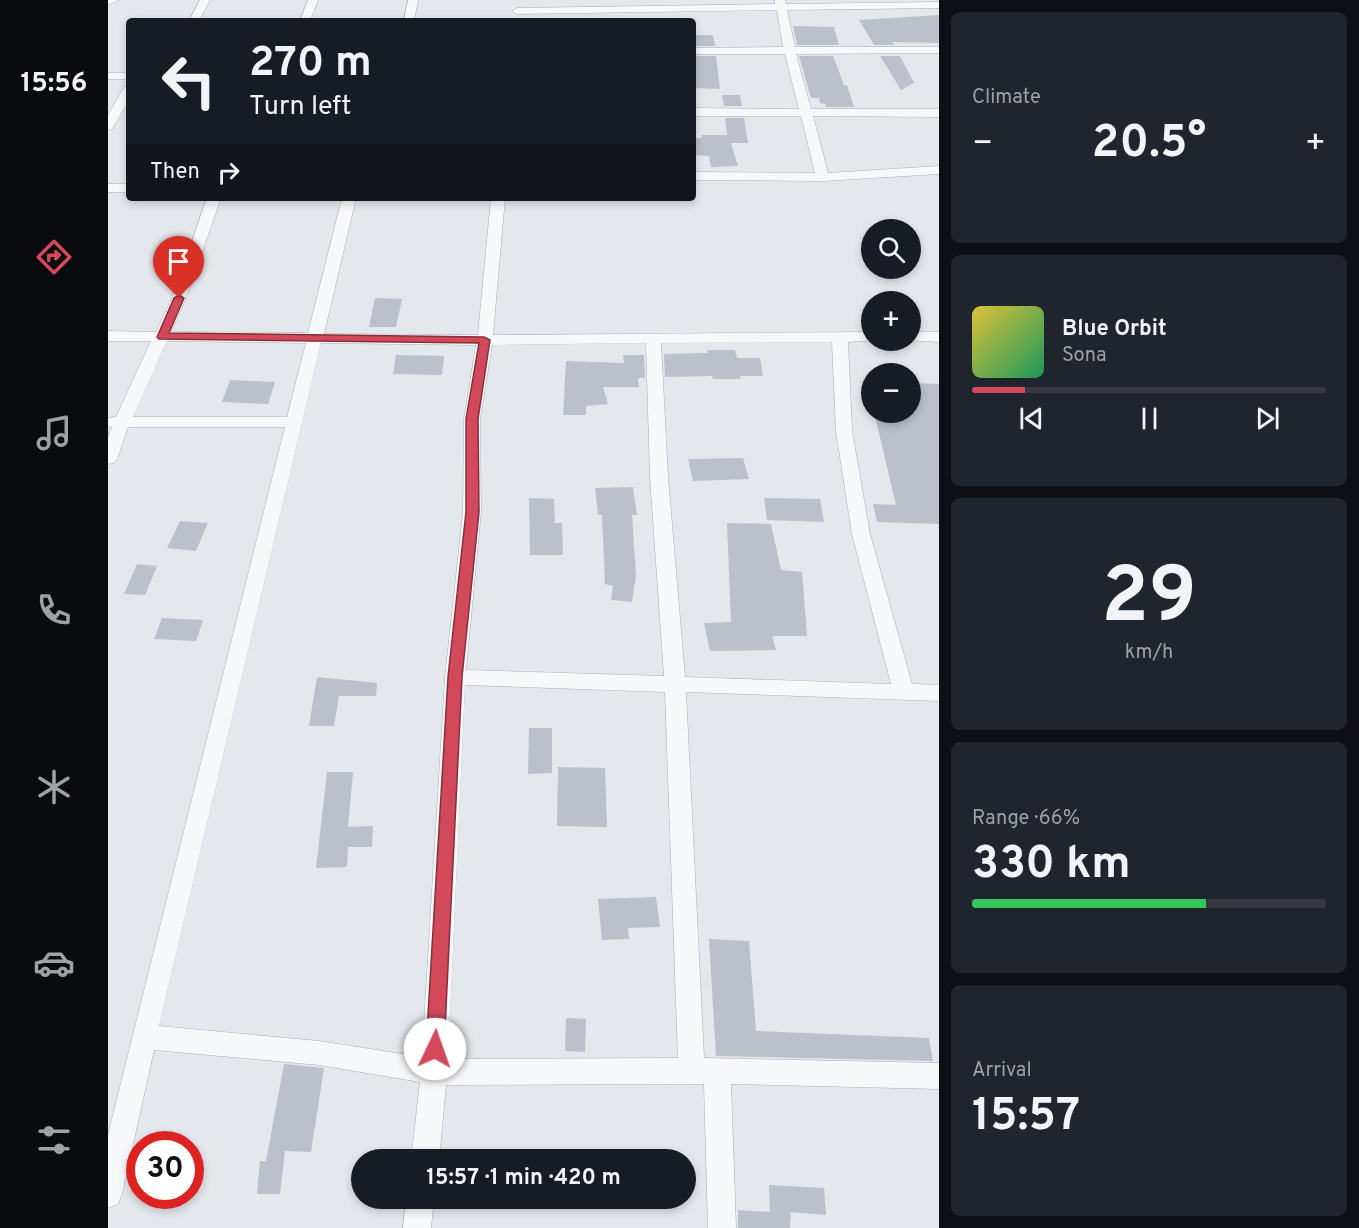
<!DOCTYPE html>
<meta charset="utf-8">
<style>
:root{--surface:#171b24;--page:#20242c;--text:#f1f3f6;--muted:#9ea1a6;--line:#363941;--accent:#d1495b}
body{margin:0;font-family:Overpass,sans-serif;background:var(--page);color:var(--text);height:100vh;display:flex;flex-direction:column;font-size:22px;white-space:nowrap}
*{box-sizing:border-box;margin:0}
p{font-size:20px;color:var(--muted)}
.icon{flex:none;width:33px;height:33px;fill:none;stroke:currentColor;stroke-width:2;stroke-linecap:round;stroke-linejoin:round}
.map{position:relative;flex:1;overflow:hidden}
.side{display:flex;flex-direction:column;gap:12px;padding:12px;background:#0d0f14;width:420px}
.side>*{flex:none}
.banner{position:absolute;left:18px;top:18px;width:570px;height:183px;border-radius:6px;box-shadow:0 3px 9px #0003;background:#171b24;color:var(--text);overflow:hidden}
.controls{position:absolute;left:753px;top:219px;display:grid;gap:12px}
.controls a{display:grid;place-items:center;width:60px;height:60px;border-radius:50%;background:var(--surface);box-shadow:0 3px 9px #0003;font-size:30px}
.speed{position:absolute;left:18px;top:1131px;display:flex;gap:12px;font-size:30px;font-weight:700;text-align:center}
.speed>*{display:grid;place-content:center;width:78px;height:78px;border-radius:50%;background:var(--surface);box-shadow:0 3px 9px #0003;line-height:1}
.speed .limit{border:9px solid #d22;background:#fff;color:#111}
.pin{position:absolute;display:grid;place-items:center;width:51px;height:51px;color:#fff;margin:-62px -26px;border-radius:50% 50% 50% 0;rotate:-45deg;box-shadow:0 0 6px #0007}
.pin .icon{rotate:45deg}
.me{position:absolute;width:66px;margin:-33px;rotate:3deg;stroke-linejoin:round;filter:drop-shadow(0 0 4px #0008)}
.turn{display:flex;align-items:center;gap:21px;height:126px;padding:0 24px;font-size:27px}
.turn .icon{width:78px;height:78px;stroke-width:2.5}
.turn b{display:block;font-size:42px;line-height:51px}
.then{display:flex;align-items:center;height:57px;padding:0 24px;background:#0003;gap:12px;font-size:22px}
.big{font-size:45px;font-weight:700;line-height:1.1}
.side .card{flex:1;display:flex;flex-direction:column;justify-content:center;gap:9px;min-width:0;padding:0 21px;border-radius:9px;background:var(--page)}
.side .dial{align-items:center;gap:0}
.dial b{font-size:78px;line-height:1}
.song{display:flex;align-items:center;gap:18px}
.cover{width:72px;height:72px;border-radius:9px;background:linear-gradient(135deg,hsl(50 70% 55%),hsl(150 70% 35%))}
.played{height:6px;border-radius:3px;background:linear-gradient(90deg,var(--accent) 15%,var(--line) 15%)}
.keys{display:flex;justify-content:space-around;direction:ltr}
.heat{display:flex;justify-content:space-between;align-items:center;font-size:33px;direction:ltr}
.charge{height:9px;border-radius:4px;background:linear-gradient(90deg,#34c759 66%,var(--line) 0)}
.trip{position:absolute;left:243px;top:1149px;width:345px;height:60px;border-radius:30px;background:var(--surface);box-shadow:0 3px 9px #0003;font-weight:700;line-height:60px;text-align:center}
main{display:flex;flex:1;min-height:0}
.tab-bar{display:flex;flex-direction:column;width:108px;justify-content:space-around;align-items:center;background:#090b0e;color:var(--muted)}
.tab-bar .icon{width:42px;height:42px}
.tab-bar .current{color:var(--accent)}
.tab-bar b{font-size:27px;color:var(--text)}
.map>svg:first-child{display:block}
.building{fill:#bbc0ca}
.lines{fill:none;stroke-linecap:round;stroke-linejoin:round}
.minor-casing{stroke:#a9aeb7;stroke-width:1}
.minor{fill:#f7f8fa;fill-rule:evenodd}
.route{fill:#d1495b;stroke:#882f3b;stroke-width:1.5}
</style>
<main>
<nav class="tab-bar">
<b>15:56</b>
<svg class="icon current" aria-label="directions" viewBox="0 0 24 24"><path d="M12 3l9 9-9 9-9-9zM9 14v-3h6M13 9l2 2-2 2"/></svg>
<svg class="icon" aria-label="music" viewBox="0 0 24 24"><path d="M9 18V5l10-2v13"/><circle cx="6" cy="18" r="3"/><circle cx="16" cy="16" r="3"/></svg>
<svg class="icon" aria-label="phone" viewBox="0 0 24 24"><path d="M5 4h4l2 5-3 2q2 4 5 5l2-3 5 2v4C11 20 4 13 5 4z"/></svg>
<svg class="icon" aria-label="climate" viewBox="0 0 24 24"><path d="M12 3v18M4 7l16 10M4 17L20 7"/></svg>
<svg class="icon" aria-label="car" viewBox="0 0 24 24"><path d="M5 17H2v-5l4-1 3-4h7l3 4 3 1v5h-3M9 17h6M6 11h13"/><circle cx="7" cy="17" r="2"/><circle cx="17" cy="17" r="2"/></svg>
<svg class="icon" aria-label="filters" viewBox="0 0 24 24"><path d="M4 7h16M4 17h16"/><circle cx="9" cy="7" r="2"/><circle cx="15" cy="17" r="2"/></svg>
</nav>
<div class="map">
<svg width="831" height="1228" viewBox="0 0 831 1228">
<rect width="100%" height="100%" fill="#e4e7ec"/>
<!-- building -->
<path class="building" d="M 831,15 L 831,43 L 784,42 L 786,45 L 766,45 L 751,20 Z
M 685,26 L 726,27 L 731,45 L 689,45 Z
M 585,35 L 605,35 L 607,46 L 585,46 Z
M 585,56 L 608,56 L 612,89 L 585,88 Z
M 691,56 L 725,56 L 736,85 L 739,85 L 746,107 L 718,107 L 717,104 L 712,103 L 711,98 L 703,98 Z
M 772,56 L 792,56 L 806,83 L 793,90 Z
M 614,95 L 632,95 L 634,106 L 616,106 Z
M 617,118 L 636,118 L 640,143 L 623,143 L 630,166 L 603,167 L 601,156 L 585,155 L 585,138 L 594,138 L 594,135 L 619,135 Z
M 267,298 L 294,299 L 288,327 L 261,327 Z
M 599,350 L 627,350 L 629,358 L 652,358 L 655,376 L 632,376 L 633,379 L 605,379 L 604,376 L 557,377 L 556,354 L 600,353 Z
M 288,355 L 336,356 L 334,375 L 285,374 Z
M 515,355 L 536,355 L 537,378 L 530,378 L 531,387 L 495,387 L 500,404 L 478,406 L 478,415 L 455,415 L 458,361 L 516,363 Z
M 122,380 L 167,382 L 160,404 L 114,402 Z
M 802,383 L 831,384 L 831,524 L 769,522 L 765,504 L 788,505 L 766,412 L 808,412 Z
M 635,458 L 641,479 L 585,481 L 580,459 Z
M 525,487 L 529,515 L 524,515 L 528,575 L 524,602 L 503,600 L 505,586 L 497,584 L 494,515 L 490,515 L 487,488 Z
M 421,498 L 446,499 L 447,523 L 454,523 L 455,555 L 422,555 Z
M 656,498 L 712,499 L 716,522 L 659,520 Z
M 72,521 L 100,523 L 88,551 L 59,548 Z
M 619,523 L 663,524 L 673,570 L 694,572 L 699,636 L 664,636 L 668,650 L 602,651 L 596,623 L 623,622 Z
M 29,564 L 49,566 L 37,595 L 16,594 Z
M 54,618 L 95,620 L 88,641 L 46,639 Z
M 209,677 L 269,683 L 268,696 L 231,696 L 226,726 L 201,726 Z
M 421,728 L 444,728 L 444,773 L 420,774 Z
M 450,767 L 497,768 L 499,827 L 449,826 Z
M 219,772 L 245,772 L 240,827 L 265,826 L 264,847 L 240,847 L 239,867 L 208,868 Z
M 548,897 L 552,927 L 520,928 L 521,939 L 494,940 L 490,899 Z
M 601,939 L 641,941 L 648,1031 L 821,1038 L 825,1061 L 608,1056 Z
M 458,1018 L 478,1019 L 477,1052 L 457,1051 Z
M 176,1064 L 216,1068 L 203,1152 L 177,1151 L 172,1194 L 149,1194 L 152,1161 L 158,1161 Z
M 661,1185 L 716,1188 L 718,1215 L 681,1212 L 683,1214 L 682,1228 L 630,1228 L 630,1210 L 662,1212 Z"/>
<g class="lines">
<defs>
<path id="minor" d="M 0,0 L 11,0 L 0,5 Z
M 92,0 L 102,0 L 91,21 L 81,21 Z
M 200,0 L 210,0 L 202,21 L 192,21 Z
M 300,0 L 310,0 L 306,21 L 296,21 Z
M 667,0 L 677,0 L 678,4 L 831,2 L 831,8 L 679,10 L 687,47 L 831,47 L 831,53 L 688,54 L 703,109 L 831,109 L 831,117 L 705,116 L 720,173 L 831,166 L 831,174 L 715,181 L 585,180 L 585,172 L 707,173 L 693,116 L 585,116 L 585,108 L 691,109 L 677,54 L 585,54 L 585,48 L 675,47 L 669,10 L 409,14 L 404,11 L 409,8 L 667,4 Z
M 0,73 L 21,73 L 21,79 L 0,79 Z
M 21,85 L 21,100 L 4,129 L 0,130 L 0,115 L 17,86 Z
M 0,184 L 21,184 L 21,192 L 0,192 Z
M 99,198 L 113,198 L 78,298 L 63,332 L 200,333 L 234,198 L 248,198 L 216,334 L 370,335 L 383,198 L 397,198 L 385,335 L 764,332 L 764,340 L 769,340 L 740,342 L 744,431 L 762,534 L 804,684 L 831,685 L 831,701 L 578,692 L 596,1058 L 831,1063 L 831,1089 L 623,1084 L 628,1228 L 600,1228 L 596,1084 L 338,1085 L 331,1160 L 303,1160 L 312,1082 L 211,1065 L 46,1050 L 14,1194 L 10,1204 L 0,1208 L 0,1135 L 177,427 L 20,427 L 9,459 L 6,463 L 0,464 L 0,437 L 4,427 L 0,426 L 0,418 L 8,417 L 43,341 L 0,341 L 0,331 L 48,332 L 64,298 ZM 59,341 L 198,343 L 179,417 L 25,417 ZM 724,342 L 728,431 L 744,534 L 783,684 L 577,677 L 560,477 L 553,343 ZM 213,343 L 368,345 L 356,419 L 355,512 L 337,677 L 314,1057 L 211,1041 L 51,1026 ZM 538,343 L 542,477 L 556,676 L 358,670 L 373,512 L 372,419 L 384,345 ZM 357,685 L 557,692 L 570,1058 L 340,1059 Z
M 802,332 L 831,332 L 831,342 L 797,340 L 802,340 Z
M 298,1198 L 326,1198 L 323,1228 L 295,1228 Z"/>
</defs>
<!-- minor casing -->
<use href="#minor" class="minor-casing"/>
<!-- minor -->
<use href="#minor" class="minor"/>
</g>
<!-- route -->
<path class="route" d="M 71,295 L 76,298 L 61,333 L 376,337 L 382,340 L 370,419 L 371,512 L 354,677 L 336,1049 L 333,1055 L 327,1057 L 321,1055 L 318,1049 L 340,677 L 358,512 L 358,419 L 371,343 L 51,339 L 49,337 L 66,298 Z"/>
</svg>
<div class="controls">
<a><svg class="icon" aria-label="search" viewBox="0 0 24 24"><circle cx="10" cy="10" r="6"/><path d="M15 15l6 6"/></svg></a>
<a>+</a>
<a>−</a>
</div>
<div class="speed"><div class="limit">30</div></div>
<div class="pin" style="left:71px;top:298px;background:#d93025"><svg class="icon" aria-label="arrive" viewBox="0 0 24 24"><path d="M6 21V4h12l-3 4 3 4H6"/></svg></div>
<svg class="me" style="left:327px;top:1049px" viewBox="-20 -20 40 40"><circle r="19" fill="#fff"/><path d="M0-13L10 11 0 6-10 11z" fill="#d1495b"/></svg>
<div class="trip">15:57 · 1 min · 420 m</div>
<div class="banner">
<div class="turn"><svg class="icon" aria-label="left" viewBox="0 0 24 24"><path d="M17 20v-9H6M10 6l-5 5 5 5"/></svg><div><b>270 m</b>Turn left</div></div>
<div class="then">Then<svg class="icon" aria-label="right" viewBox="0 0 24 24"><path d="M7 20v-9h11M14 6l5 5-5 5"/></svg></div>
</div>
</div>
<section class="side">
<div class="card"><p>Climate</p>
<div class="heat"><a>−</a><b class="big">20.5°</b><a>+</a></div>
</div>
<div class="card">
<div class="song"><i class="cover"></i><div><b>Blue Orbit</b><p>Sona</p></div></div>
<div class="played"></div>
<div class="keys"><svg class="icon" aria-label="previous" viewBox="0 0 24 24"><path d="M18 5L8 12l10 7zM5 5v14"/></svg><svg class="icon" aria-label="pause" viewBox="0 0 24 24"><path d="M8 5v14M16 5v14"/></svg><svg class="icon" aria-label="next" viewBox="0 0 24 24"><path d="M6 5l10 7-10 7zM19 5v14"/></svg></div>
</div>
<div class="card dial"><b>29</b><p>km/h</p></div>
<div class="card"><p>Range · 66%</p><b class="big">330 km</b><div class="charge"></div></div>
<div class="card"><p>Arrival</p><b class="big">15:57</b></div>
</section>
</main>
